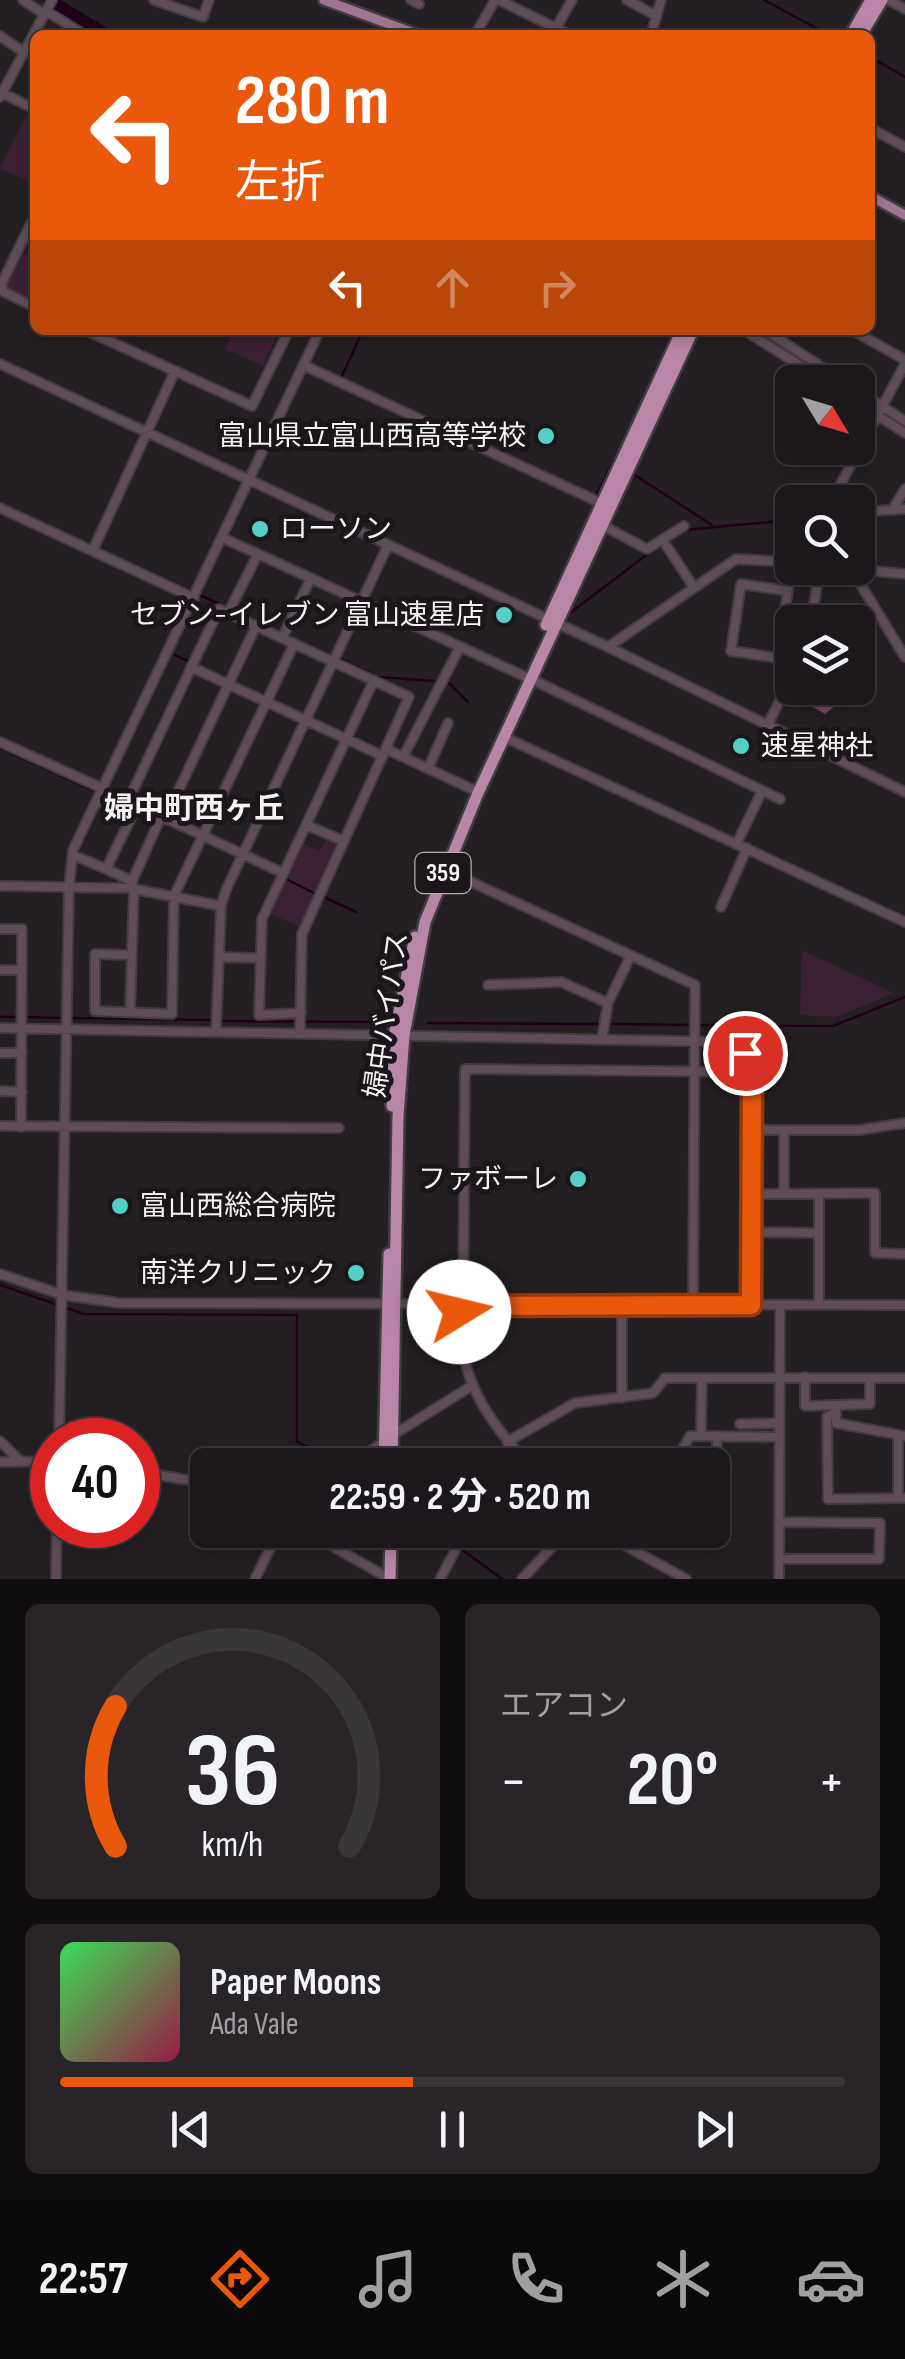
<!DOCTYPE html>
<html lang="ja">
<meta charset="utf-8">
<style>
:root{--surface:#1b171a;--page:#282427;--text:#f1f3f6;--muted:#a09fa2;--line:#393639;--accent:#ea580c}
body{margin:0;font-family:"Sofia Sans Condensed","Noto Sans JP",sans-serif;background:var(--page);color:var(--text);height:100vh;display:flex;flex-direction:column;font-size:38px;white-space:nowrap}
*{box-sizing:border-box;margin:0}
p{font-size:32px;color:var(--muted)}
.icon{flex:none;width:55px;height:55px;fill:none;stroke:currentColor;stroke-width:2;stroke-linecap:round;stroke-linejoin:round}
.map{position:relative;height:1579px;overflow:hidden}
.sheet{display:flex;flex-direction:column;gap:25px;padding:25px;background:#0f0d0e;flex:1}
.sheet>*{flex:none}
.guide{position:absolute;left:30px;top:30px;width:845px;height:305px;border-radius:15px;box-shadow:0 5px 15px #0003,0 0 0 2px var(--line);background:#ea580c;color:#fff;overflow:hidden}
.needle{width:65px;rotate:128deg}
.fabs{position:absolute;left:775px;top:365px;display:grid;gap:20px}
.fabs a{display:grid;place-items:center;width:100px;height:100px;border-radius:15px;background:var(--surface);box-shadow:0 5px 15px #0003,0 0 0 2px var(--line);font-size:50px}
.speed{position:absolute;left:30px;top:1418px;display:flex;gap:20px;font-size:50px;font-weight:700;text-align:center}
.speed>*{display:grid;place-content:center;width:130px;height:130px;border-radius:50%;background:var(--surface);box-shadow:0 5px 15px #0003,0 0 0 2px var(--line);line-height:1}
.speed .limit{border:15px solid #d22;background:#fff;color:#111}
.pin{position:absolute;display:grid;place-items:center;width:85px;height:85px;color:#fff;margin:-42px;border:5px solid #fff;border-radius:50%;box-shadow:0 2px 10px #0007}
.me{position:absolute;width:110px;margin:-55px;rotate:81deg;stroke-linejoin:round;filter:drop-shadow(0 0 8px #0008)}
.turn{display:flex;align-items:center;gap:35px;height:210px;padding:0 40px;font-size:45px}
.turn .icon{width:130px;height:130px;stroke-width:2.5}
.turn b{display:block;font-size:70px;line-height:85px}
.lanes{display:flex;align-items:center;height:95px;padding:0 40px;background:#0003;justify-content:center;gap:50px;direction:ltr}
.lanes .off{opacity:.35}
.big{font-size:75px;font-weight:700;line-height:1.1}
.sheet .card{flex:1;display:flex;flex-direction:column;justify-content:center;gap:15px;min-width:0;padding:0 35px;border-radius:15px;background:var(--page)}
.sheet .dial{align-items:center;gap:0}
.dial svg{height:260px;overflow:visible;fill:none;stroke:var(--line);stroke-width:7;stroke-linecap:round;text-anchor:middle}
.dial text{fill:var(--text);stroke:none}
.song{display:flex;align-items:center;gap:30px}
.cover{width:120px;height:120px;border-radius:15px;background:linear-gradient(135deg,hsl(130 70% 55%),hsl(340 70% 35%))}
.played{height:10px;border-radius:5px;background:linear-gradient(90deg,var(--accent) 45%,var(--line) 45%)}
.keys{display:flex;justify-content:space-around;direction:ltr}
.heat{display:flex;justify-content:space-between;align-items:center;font-size:55px;direction:ltr}
.sheet .tiles{flex:1;display:grid;gap:25px;grid-template-columns:1fr 1fr}
.card:last-child{grid-column:span 2}
.trip{position:absolute;left:190px;top:1448px;width:540px;height:100px;border-radius:15px;background:var(--surface);box-shadow:0 5px 15px #0003,0 0 0 2px var(--line);font-weight:700;line-height:100px;text-align:center}
.dock{display:flex;height:160px;justify-content:space-around;align-items:center;background:#0b090a;color:var(--muted)}
.dock .icon{width:70px;height:70px}
.dock .active{color:var(--accent)}
.dock b{font-size:45px;color:var(--text)}
.map>svg:first-child{display:block}
.green{fill:#3b2033}
.forest{fill:#734565}
.lines{fill:none;stroke-linecap:round;stroke-linejoin:round}
.stream{stroke:#200018;stroke-width:2.5}
.river{stroke:#200018;stroke-width:12}
.minor-casing{stroke:#413d3f;stroke-width:12}
.major-casing{stroke:#413d3f;stroke-width:14}
.highway-casing{stroke:#413d3f;stroke-width:16}
.minor{stroke:#604c59;stroke-width:8}
.major{stroke:#a07592;stroke-width:9}
.highway{stroke:#b986a8;stroke-width:11}
.route-casing{stroke:#983908;stroke-width:25}
.route{stroke:#ea580c;stroke-width:18}
.poi-dot{fill:#55cec5;stroke:#1b1619;stroke-width:4}
.labels{text-anchor:middle;dominant-baseline:central;stroke-width:10;stroke-linejoin:round;paint-order:stroke}
.shield{fill:#1b1619;stroke:#b4b0b2;stroke-width:2.5}
.shield-label{font-size:25px;font-weight:bold;fill:#f6f2f4}
.poi-label{font-size:28px;fill:#f6f2f4;stroke:#1b1619;text-anchor:end}
.street-label{font-size:28px;fill:#f6f2f4;stroke:#1b1619}
.neighbourhood-label{font-size:30px;font-weight:bold;fill:#f6f2f4;stroke:#1b1619}
</style>
<div class="map">
<svg width="905" height="1579" viewBox="0 0 905 1579">
<rect width="100%" height="100%" fill="#241f22"/>
<!-- green -->
<path class="green" d="M 27,113 L 35,117 L 35,185 L 0,168 Z
M 22,253 L 35,259 L 35,302 L 10,291 L 7,284 Z
M 234,330 L 279,330 L 263,366 L 225,349 Z
M 327,838 L 338,847 L 301,927 L 268,913 L 301,843 L 320,851 Z
M 802,950 L 894,993 L 836,1017 L 800,1015 Z"/>
<!-- forest -->
<path class="forest" d="M 792,685 L 792,688 L 855,688 L 846,706 L 835,706 L 825,714 L 788,692 Z"/>
<g class="lines">
<!-- stream -->
<path class="stream" d="M 764,0 L 829,35
M 870,57 L 905,77
M 341,378 L 363,330
M 534,468 L 596,496 L 613,462
M 633,474 L 712,525
M 0,504 L 226,607
M 684,530 L 792,520
M 233,611 L 280,632
M 570,613 L 657,547
M 288,636 L 330,655
M 175,655 L 264,696
M 338,658 L 379,677 L 448,682 L 468,702
M 272,699 L 305,715
M 312,718 L 382,751
M 0,748 L 249,861
M 274,873 L 316,894
M 324,897 L 356,912
M 0,1017 L 18,1017
M 26,1017 L 63,1018
M 71,1018 L 213,1020
M 221,1021 L 382,1022
M 428,1023 L 602,1024
M 610,1024 L 692,1025
M 700,1025 L 833,1026 L 905,997
M 0,1285 L 84,1314 L 297,1315 L 297,1442 L 346,1464
M 435,1530 L 454,1544
M 460,1548 L 502,1579"/>
<!-- river -->
<path class="river" d="M 49,0 L 107,35
M 756,330 L 837,382
M 858,396 L 905,427"/>
<defs>
<path id="minor" d="M 23,0 L 45,15
M 154,0 L 203,17 L 209,0
M 411,0 L 419,4
M 499,0 L 570,35
M 627,0 L 655,15
M 889,0 L 905,9
M 46,11 L 85,35
M 556,28 L 572,0
M 475,35 L 495,0
M 651,35 L 661,0
M 0,36 L 23,52
M 2,93 L 35,109
M 0,97 L 52,0
M 870,128 L 905,147
M 35,215 L 1,285 L 4,292 L 35,307
M 85,330 L 252,406 L 289,330
M 744,330 L 826,382
M 765,330 L 845,382
M 852,330 L 905,360
M 0,364 L 608,647 L 905,792
M 303,365 L 601,503
M 858,391 L 905,421
M 858,403 L 905,433
M 831,502 L 905,364
M 0,508 L 194,598
M 893,509 L 905,489
M 858,512 L 905,509
M 602,525 L 647,549 L 684,526
M 223,538 L 524,676
M 666,545 L 693,586
M 93,550 L 175,371
M 792,562 L 778,658 L 792,660
M 843,568 L 905,574
M 851,569 L 905,657
M 228,613 L 258,554
M 811,622 L 820,568
M 282,638 L 311,578
M 608,647 L 736,559 L 792,562
M 778,658 L 731,651 L 741,584 L 788,591
M 191,667 L 383,756
M 531,679 L 780,799
M 768,724 L 792,676
M 504,737 L 905,922
M 0,742 L 104,789
M 390,751 L 474,790
M 403,757 L 460,647
M 428,769 L 448,723
M 165,819 L 256,626
M 306,825 L 344,841
M 737,843 L 762,791
M 73,855 L 106,869 L 132,816 L 98,801
M 106,869 L 132,881
M 283,873 L 128,801 L 219,609 L 409,697 L 302,934 L 300,1032
M 456,875 L 695,985 L 693,1306
M 0,886 L 129,888 L 221,906
M 129,888 L 161,817
M 721,907 L 747,848
M 0,929 L 22,929 L 21,1127
M 131,955 L 95,954 L 95,1011 L 172,1014 L 174,896 L 294,644
M 219,957 L 261,958
M 0,970 L 22,970
M 488,985 L 561,982 L 608,1003
M 130,1012 L 134,888
M 301,1013 L 259,1015 L 262,919 L 374,680
M 0,1028 L 731,1042 L 745,1053 L 752,1072 L 751,1305
M 216,1032 L 221,906 L 226,890 L 388,545
M 602,1039 L 608,1003 L 630,957
M 0,1053 L 22,1053
M 0,1091 L 22,1092
M 0,1126 L 339,1128
M 751,1130 L 860,1130 L 905,1123
M 784,1193 L 784,1130
M 751,1194 L 875,1193 L 875,1253 L 905,1254
M 819,1194 L 819,1305
M 752,1232 L 818,1233
M 0,1274 L 63,1295 L 119,1303 L 905,1305
M 460,1305 C 456,1371 484,1420 531,1465
M 463,1305 L 465,1069 L 752,1072
M 622,1306 L 622,1398
M 805,1377 L 805,1406 L 870,1404 L 870,1378
M 836,1410 L 836,1423 L 905,1436
M 836,1412 L 827,1417 L 828,1499 L 905,1498
M 740,1424 L 779,1423
M 393,1435 L 473,1385
M 701,1436 L 702,1378
M 898,1436 L 898,1498
M 59,1440 L 69,887 L 73,850 L 320,330
M 0,1441 L 21,1462
M 507,1442 L 575,1403 L 653,1393 L 665,1378 L 905,1378
M 0,1462 L 52,1461
M 350,1465 L 385,1441
M 674,1465 L 690,1436 L 779,1437
M 138,1472 L 208,1483
M 712,1496 L 717,1495 L 717,1436
M 304,1530 L 390,1579
M 597,1530 L 686,1579
M 779,1559 L 879,1559 L 880,1523 L 779,1522
M 56,1579 L 57,1525
M 255,1579 L 279,1530
M 440,1579 L 466,1530
M 522,1579 L 568,1530
M 779,1579 L 780,1305"/>
<path id="major" d="M 324,0 L 419,35
M 870,196 L 905,215"/>
<path id="highway" d="M 851,35 L 871,0
M 861,35 L 882,0
M 546,625 L 682,330
M 392,1106 L 394,1035 L 415,937
M 384,1465 L 389,1254
M 392,1465 L 398,1116 L 404,1035 L 425,922 L 478,793 L 693,330
M 390,1579 L 391,1530"/>
</defs>
<!-- minor casing -->
<use href="#minor" class="minor-casing"/>
<!-- major casing -->
<use href="#major" class="major-casing"/>
<!-- highway casing -->
<use href="#highway" class="highway-casing"/>
<!-- minor -->
<use href="#minor" class="minor"/>
<!-- major -->
<use href="#major" class="major"/>
<!-- highway -->
<use href="#highway" class="highway"/>
</g>
<g class="lines">
<defs>
<path id="route" d="M 459,1312 L 460,1306 L 751,1305 L 752,1072 L 745,1053"/>
</defs>
<!-- route casing -->
<use href="#route" class="route-casing"/>
<!-- route -->
<use href="#route" class="route"/>
</g>
<!-- markers -->
<g class="poi-dot">
<circle cx="546" cy="436" r="10"/>
<circle cx="260" cy="529" r="10"/>
<circle cx="504" cy="615" r="10"/>
<circle cx="741" cy="746" r="10"/>
<circle cx="578" cy="1179" r="10"/>
<circle cx="120" cy="1206" r="10"/>
<circle cx="356" cy="1273" r="10"/>
</g>
<g class="labels">
<!-- shield labels -->
<rect class="shield" x="415.5" y="853" width="55" height="40" rx="8"/>
<g class="shield-label">
<text x="443" y="873">359</text>
</g>
<!-- poi labels -->
<g class="poi-label">
<text x="526" y="436">富山県立富山西高等学校</text>
<text x="280" y="529" text-anchor="start">ローソン</text>
<text x="484" y="615">セブン−イレブン 富山速星店</text>
<text x="761" y="746" text-anchor="start">速星神社</text>
<text x="558" y="1179">ファボーレ</text>
<text x="140" y="1206" text-anchor="start">富山西総合病院</text>
<text x="336" y="1273">南洋クリニック</text>
</g>
<!-- street labels -->
<g class="street-label">
<text transform="translate(387 1015) rotate(-82)">婦中バイパス</text>
</g>
<!-- neighbourhood labels -->
<g class="neighbourhood-label">
<text x="194" y="809">婦中町西ヶ丘</text>
</g>
</g>
</svg>
<div class="fabs">
<a><svg class="needle" viewBox="-14 -14 28 28"><path d="M0-13l5 13h-10z" fill="#e53935"/><path d="M0 13l5-13h-10z" fill="#a09fa2"/></svg></a>
<a><svg class="icon" aria-label="search" viewBox="0 0 24 24"><circle cx="10" cy="10" r="6"/><path d="M15 15l6 6"/></svg></a>
<a><svg class="icon" aria-label="layers" viewBox="0 0 24 24"><path d="M12 4l9 5-9 5-9-5zM3 14l9 5 9-5"/></svg></a>
</div>
<div class="speed"><div class="limit">40</div></div>
<div class="pin" style="left:745px;top:1053px;background:#d93025"><svg class="icon" aria-label="arrive" viewBox="0 0 24 24"><path d="M6 21V4h12l-3 4 3 4H6"/></svg></div>
<svg class="me" style="left:459px;top:1312px" viewBox="-20 -20 40 40"><circle r="19" fill="#fff"/><path d="M0-13L10 11 0 6-10 11z" fill="#ea580c"/></svg>
<div class="trip">22:59 · 2 分 · 520 m</div>
<div class="guide">
<div class="turn"><svg class="icon" aria-label="left" viewBox="0 0 24 24"><path d="M17 20v-9H6M10 6l-5 5 5 5"/></svg><div><b>280 m</b>左折</div></div>
<div class="lanes"><svg class="icon" aria-label="left" viewBox="0 0 24 24"><path d="M17 20v-9H6M10 6l-5 5 5 5"/></svg><svg class="icon off" aria-label="ahead" viewBox="0 0 24 24"><path d="M12 20V5M6 11l6-6 6 6"/></svg><svg class="icon off" aria-label="right" viewBox="0 0 24 24"><path d="M7 20v-9h11M14 6l5 5-5 5"/></svg></div>
</div>
</div>
<section class="sheet">
<div class="tiles">
<div class="card dial"><svg viewBox="0 0 100 80">
<path d="M14 69A42 42 0 1 1 86 69"/>
<path d="M14 69A42 42 0 0 1 14 26" stroke="#ea580c"/>
<text x="50" y="56" font-size="32" font-weight="700">36</text>
<text x="50" y="72" font-size="11">km/h</text>
</svg></div>
<div class="card"><p>エアコン</p>
<div class="heat"><a>−</a><b class="big">20°</b><a>+</a></div>
</div>
<div class="card">
<div class="song"><i class="cover"></i><div><b>Paper Moons</b><p>Ada Vale</p></div></div>
<div class="played"></div>
<div class="keys"><svg class="icon" aria-label="previous" viewBox="0 0 24 24"><path d="M18 5L8 12l10 7zM5 5v14"/></svg><svg class="icon" aria-label="pause" viewBox="0 0 24 24"><path d="M8 5v14M16 5v14"/></svg><svg class="icon" aria-label="next" viewBox="0 0 24 24"><path d="M6 5l10 7-10 7zM19 5v14"/></svg></div>
</div>
</div>
</section>
<nav class="dock">
<b>22:57</b>
<svg class="icon active" aria-label="directions" viewBox="0 0 24 24"><path d="M12 3l9 9-9 9-9-9zM9 14v-3h6M13 9l2 2-2 2"/></svg>
<svg class="icon" aria-label="music" viewBox="0 0 24 24"><path d="M9 18V5l10-2v13"/><circle cx="6" cy="18" r="3"/><circle cx="16" cy="16" r="3"/></svg>
<svg class="icon" aria-label="phone" viewBox="0 0 24 24"><path d="M5 4h4l2 5-3 2q2 4 5 5l2-3 5 2v4C11 20 4 13 5 4z"/></svg>
<svg class="icon" aria-label="climate" viewBox="0 0 24 24"><path d="M12 3v18M4 7l16 10M4 17L20 7"/></svg>
<svg class="icon" aria-label="car" viewBox="0 0 24 24"><path d="M5 17H2v-5l4-1 3-4h7l3 4 3 1v5h-3M9 17h6M6 11h13"/><circle cx="7" cy="17" r="2"/><circle cx="17" cy="17" r="2"/></svg>
</nav>
